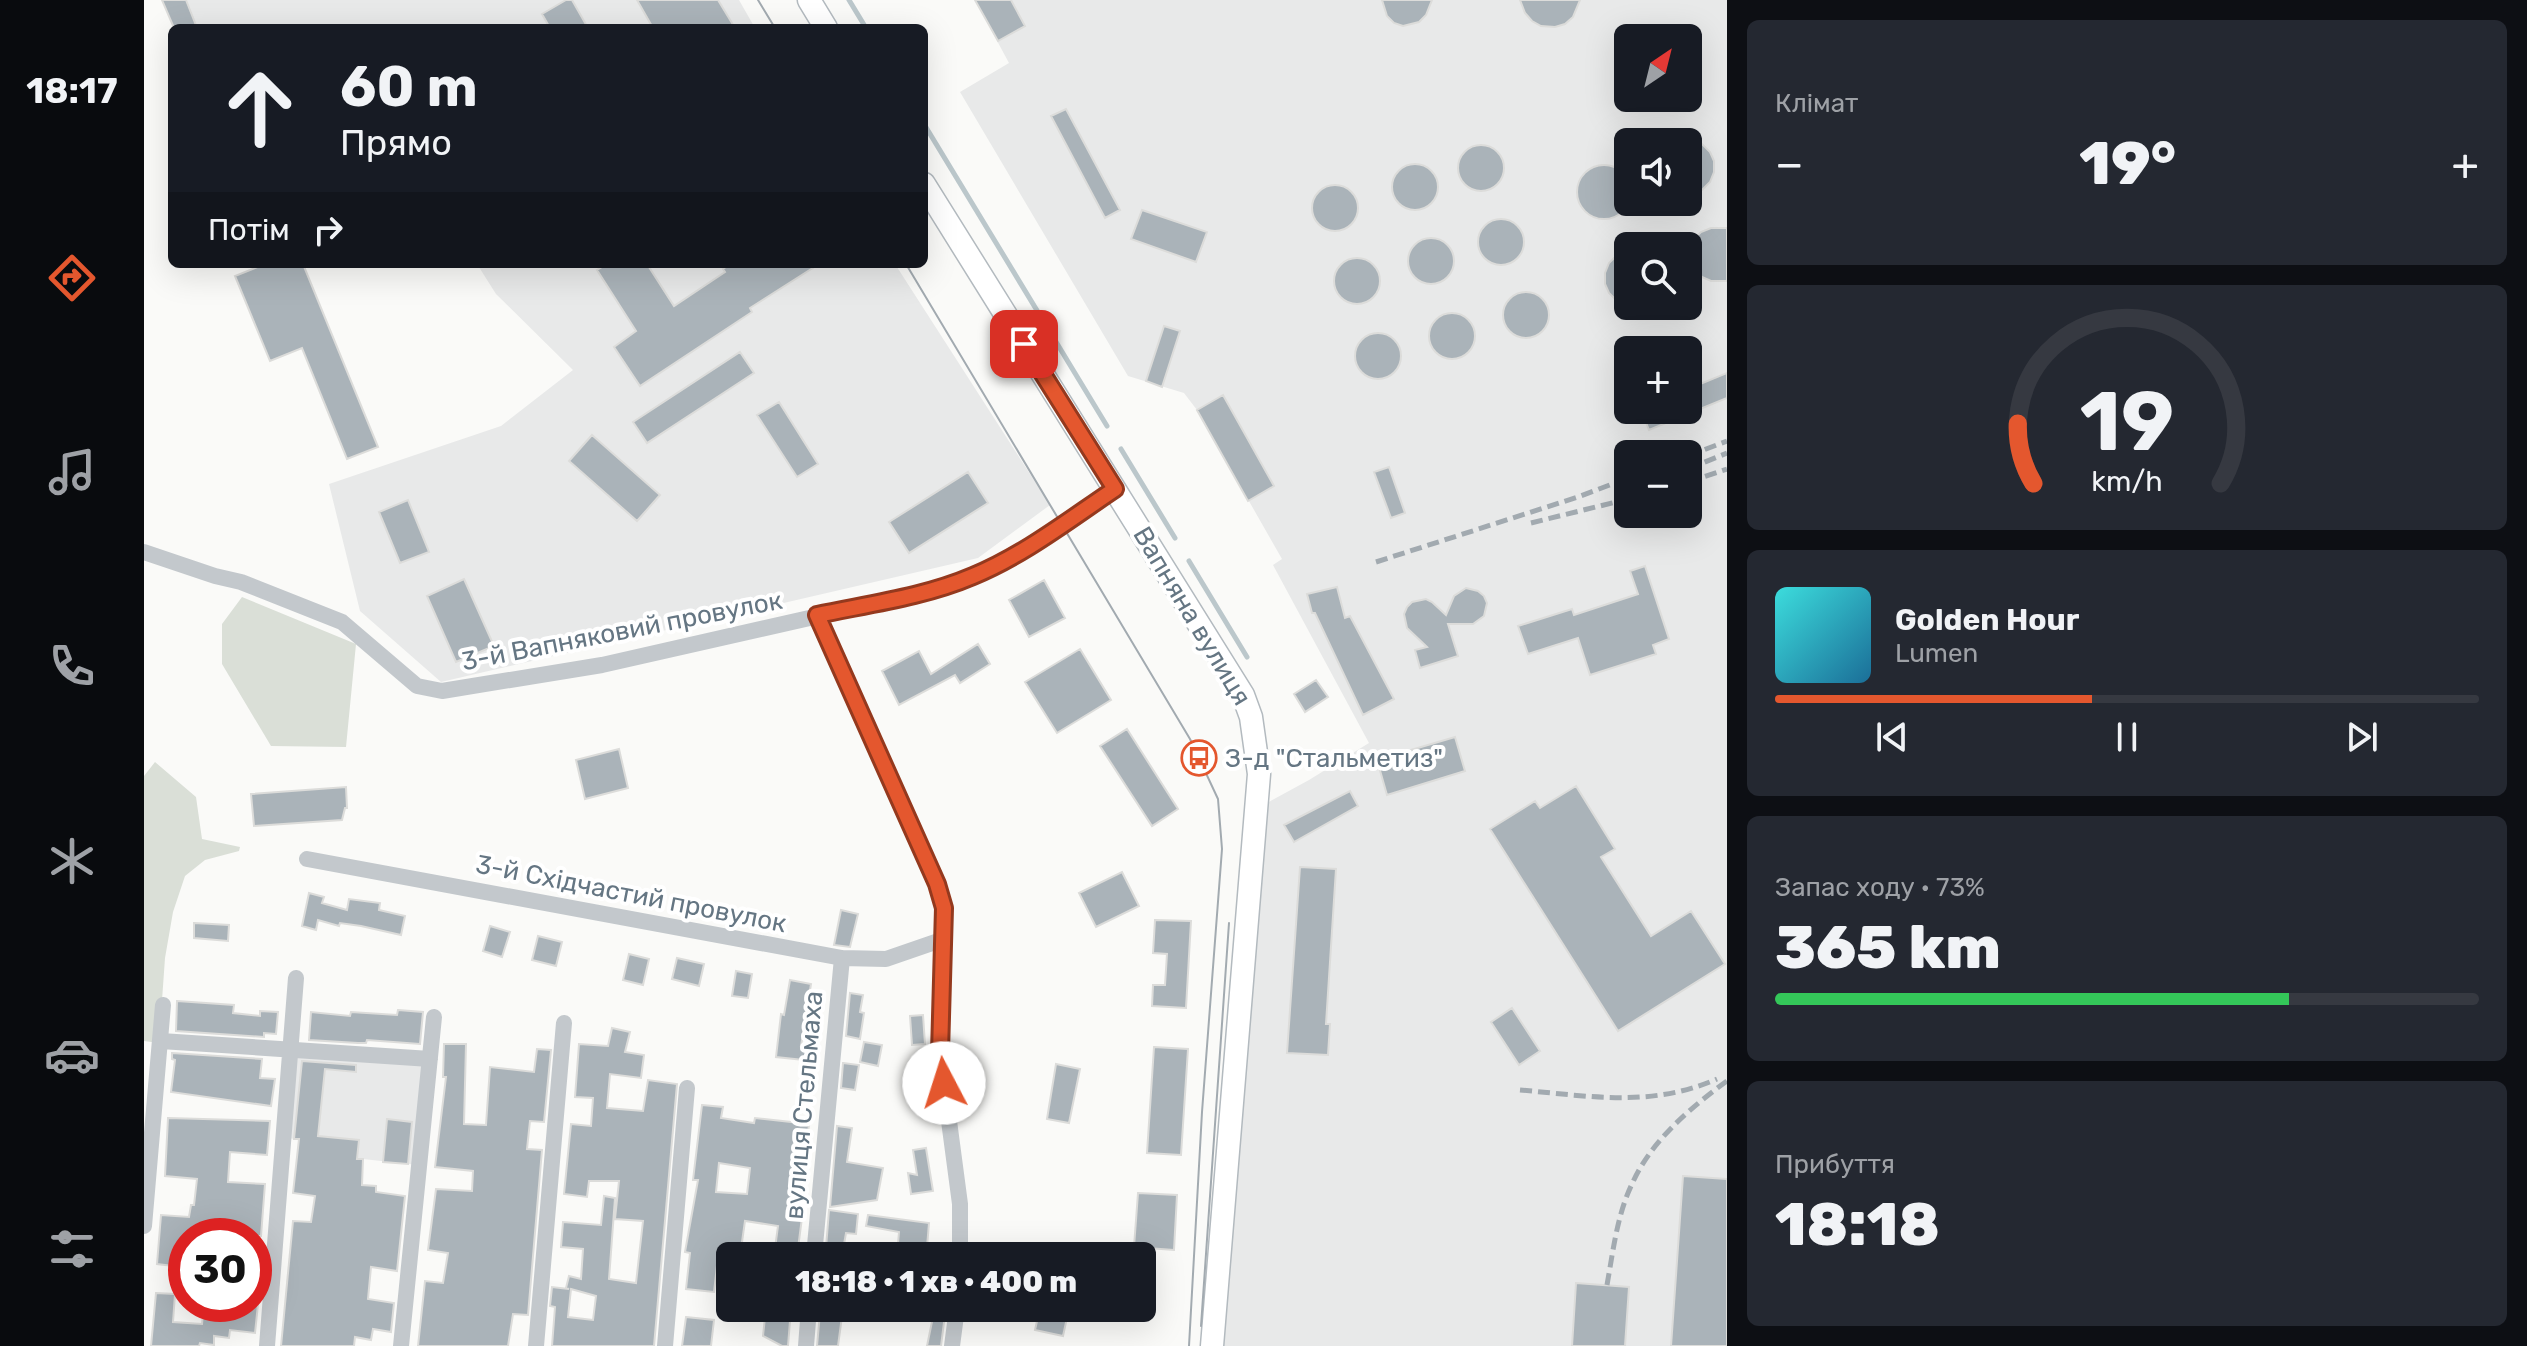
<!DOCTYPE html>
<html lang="uk">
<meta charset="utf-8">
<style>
:root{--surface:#171b24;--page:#242831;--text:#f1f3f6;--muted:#9ea1a6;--line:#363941;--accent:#e4572e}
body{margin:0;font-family:Rubik,sans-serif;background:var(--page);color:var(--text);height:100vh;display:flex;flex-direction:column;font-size:30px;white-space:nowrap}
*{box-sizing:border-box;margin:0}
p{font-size:26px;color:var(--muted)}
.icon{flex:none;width:44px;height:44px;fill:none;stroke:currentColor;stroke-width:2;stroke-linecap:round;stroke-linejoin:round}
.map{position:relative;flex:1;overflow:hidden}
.side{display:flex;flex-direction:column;gap:20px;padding:20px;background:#0d0f14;width:800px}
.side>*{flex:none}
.banner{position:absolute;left:24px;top:24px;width:760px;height:244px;border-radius:12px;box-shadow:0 8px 32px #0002;background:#171b24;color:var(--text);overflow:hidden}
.needle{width:52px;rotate:35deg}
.fabs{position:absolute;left:1470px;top:24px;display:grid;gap:16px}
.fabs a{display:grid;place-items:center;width:88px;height:88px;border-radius:12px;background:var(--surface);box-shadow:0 8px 32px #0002;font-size:40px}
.speed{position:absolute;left:24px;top:1218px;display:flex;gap:16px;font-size:40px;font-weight:700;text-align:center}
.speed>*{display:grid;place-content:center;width:104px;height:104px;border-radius:50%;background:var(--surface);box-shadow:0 8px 32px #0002;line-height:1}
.speed .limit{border:12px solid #d22;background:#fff;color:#111}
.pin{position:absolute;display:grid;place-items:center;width:68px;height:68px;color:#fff;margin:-34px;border-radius:16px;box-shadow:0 4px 12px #0006}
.me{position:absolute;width:88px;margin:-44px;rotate:355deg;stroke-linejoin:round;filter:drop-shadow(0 0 6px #0008)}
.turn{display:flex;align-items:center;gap:28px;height:168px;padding:0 40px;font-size:36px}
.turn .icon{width:104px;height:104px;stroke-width:2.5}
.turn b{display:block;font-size:56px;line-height:68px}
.then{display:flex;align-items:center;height:76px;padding:0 40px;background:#0003;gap:16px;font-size:30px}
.big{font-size:60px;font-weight:800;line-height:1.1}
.side .card{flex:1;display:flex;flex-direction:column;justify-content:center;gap:12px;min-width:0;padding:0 28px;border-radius:12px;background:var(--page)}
.side .dial{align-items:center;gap:0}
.dial svg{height:208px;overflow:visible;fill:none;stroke:var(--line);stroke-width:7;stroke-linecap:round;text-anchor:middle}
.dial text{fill:var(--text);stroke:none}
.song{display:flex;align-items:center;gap:24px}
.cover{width:96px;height:96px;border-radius:12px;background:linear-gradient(135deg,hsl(180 70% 55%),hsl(200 70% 35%))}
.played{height:8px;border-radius:4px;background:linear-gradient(90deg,var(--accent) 45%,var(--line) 45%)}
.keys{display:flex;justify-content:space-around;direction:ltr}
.heat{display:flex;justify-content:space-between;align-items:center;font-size:44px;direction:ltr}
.charge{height:12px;border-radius:6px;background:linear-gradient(90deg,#34c759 73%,var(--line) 0)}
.trip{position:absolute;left:572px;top:1242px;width:440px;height:80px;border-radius:12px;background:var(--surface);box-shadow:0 8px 32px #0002;font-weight:800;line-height:80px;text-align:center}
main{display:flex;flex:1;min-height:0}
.tab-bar{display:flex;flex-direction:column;width:144px;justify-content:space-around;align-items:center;background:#090b0e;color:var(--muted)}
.tab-bar .icon{width:56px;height:56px}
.tab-bar .active{color:var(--accent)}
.tab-bar b{font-size:36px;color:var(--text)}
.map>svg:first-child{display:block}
.built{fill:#e8e9e9;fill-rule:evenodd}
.green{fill:#dadfd7}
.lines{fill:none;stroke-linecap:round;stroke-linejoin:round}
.stream{stroke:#bbc7cb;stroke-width:5}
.building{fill:#aab3b9;stroke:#dcdcda;stroke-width:2;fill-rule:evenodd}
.secondary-casing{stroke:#b3babf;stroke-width:25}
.street{stroke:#c3c8cc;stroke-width:16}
.secondary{stroke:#fff;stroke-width:22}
.tram{stroke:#a2aab0;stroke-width:2}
.rail{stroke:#a2aab0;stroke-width:5;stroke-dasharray:12 6;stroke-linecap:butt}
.route-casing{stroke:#94391e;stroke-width:20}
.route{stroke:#e4572e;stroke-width:14}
.labels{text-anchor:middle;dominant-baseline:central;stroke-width:8;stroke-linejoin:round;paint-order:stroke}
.street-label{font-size:26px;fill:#657683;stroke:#fff}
.poi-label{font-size:26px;fill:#657683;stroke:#fff;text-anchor:start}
</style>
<main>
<nav class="tab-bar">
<b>18:17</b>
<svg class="icon active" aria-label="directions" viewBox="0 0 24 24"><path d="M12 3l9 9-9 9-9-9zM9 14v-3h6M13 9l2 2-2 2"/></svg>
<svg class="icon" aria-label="music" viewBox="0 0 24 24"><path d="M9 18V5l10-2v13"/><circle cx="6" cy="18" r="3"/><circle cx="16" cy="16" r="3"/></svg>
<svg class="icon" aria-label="phone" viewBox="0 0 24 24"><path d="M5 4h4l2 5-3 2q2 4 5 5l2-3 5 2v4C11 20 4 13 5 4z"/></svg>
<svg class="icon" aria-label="climate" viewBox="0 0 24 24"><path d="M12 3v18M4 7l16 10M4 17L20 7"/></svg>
<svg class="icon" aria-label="car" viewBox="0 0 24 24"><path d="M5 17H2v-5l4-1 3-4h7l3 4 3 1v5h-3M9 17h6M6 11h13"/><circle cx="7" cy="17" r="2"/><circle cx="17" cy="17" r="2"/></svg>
<svg class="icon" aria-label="filters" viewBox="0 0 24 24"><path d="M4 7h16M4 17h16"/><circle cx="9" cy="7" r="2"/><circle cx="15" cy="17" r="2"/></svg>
</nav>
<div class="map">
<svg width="1583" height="1346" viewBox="0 0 1583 1346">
<rect width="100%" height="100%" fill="#fafaf8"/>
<!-- built -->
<path class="built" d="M 22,0 L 595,0 L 611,28 L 36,28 Z
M 831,0 L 1583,0 L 1583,1346 L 1076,1346 L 1123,803 L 1165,780 L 1225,743 L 1129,565 L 1138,559 L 1053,410 L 1040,393 L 984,376 L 816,92 L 865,63 ZM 1484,38 L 1544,38 L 1544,98 L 1484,98 ZM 1484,142 L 1544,142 L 1544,202 L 1484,202 ZM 1484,246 L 1544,246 L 1544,306 L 1484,306 ZM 1484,350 L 1544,350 L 1544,410 L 1484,410 ZM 1484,454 L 1544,454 L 1544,514 L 1484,514 Z
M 333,264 L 751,264 L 906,505 L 834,558 L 297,682 L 216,611 L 185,484 L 357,426 L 429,370 L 352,294 Z
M 150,1049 L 284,1063 L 274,1165 L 182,1155 L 183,1142 L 141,1138 Z"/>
<!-- green -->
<path class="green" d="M 98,597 L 212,644 L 202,747 L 127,746 L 78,664 L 78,624 Z
M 11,762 L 52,797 L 58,839 L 96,847 L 95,851 L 61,860 L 41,876 L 29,912 L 21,958 L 15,1043 L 0,1041 L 0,776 Z"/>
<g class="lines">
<!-- stream -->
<path class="stream" d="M 705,0 L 722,28
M 780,124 L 963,426
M 977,449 L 1031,538
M 1045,561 L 1103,657"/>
</g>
<!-- building -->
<path class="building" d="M 18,0 L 42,0 L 53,28 L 30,28 Z
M 422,0 L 428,0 L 444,28 L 406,28 L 398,14 Z
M 493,0 L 574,0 L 591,28 L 509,28 Z
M 831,0 L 867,0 L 881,26 L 854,41 Z
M 1238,0 L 1288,0 L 1282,15 L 1275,22 L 1259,26 L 1250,23 L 1243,16 Z
M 1376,0 L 1436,0 L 1429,17 L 1421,24 L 1411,27 L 1397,26 L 1388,21 L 1381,13 Z
M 922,109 L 976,210 L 961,218 L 907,116 Z
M 1544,138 L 1558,144 L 1566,152 L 1570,161 L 1570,172 L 1566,182 L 1558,190 L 1544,195 Z
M1314 168a23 23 0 1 1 46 0a23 23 0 1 1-46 0Z
M1248 187a23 23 0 1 1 46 0a23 23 0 1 1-46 0Z
M1433 192a27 27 0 1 1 54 0a27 27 0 1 1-54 0Z
M1168 208a23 23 0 1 1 46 0a23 23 0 1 1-46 0Z
M 998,210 L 1063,232 L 1052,262 L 987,239 Z
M1334 242a23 23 0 1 1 46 0a23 23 0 1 1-46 0Z
M 1567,228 L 1583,228 L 1583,281 L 1567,281 L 1558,277 L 1550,269 L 1546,260 L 1546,249 L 1550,239 L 1557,232 Z
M1264 261a23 23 0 1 1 46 0a23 23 0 1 1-46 0Z
M 1484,251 L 1484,306 L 1473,301 L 1465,293 L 1461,284 L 1461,273 L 1465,263 L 1472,256 Z
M1190 281a23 23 0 1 1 46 0a23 23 0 1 1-46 0Z
M 121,264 L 159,264 L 234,447 L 203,459 L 158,348 L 126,361 L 91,276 Z
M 463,264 L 503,264 L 530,306 L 581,272 L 579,269 L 586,264 L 675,264 L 606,308 L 608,312 L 496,386 L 470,347 L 492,331 L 453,270 Z
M1359 315a23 23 0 1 1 46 0a23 23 0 1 1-46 0Z
M1285 336a23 23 0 1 1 46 0a23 23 0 1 1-46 0Z
M 1020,326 L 1036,331 L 1018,387 L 1002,381 Z
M1211 356a23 23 0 1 1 46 0a23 23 0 1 1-46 0Z
M 596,352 L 610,373 L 503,443 L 489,422 Z
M 1583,373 L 1583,398 L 1505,430 L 1497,410 L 1544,410 L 1544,389 Z
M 1079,395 L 1130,486 L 1104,501 L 1053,410 Z
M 635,402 L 674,464 L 653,477 L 613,415 Z
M 448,435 L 516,495 L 493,521 L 425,461 Z
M 1245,467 L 1261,513 L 1247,518 L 1230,472 Z
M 824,472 L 844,503 L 765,553 L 745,522 Z
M 264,500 L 285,552 L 256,563 L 235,512 Z
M 1501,566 L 1525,639 L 1509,645 L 1512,654 L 1446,675 L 1434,638 L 1384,654 L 1374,626 L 1428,609 L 1430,615 L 1494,594 L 1486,571 Z
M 320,579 L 350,646 L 312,662 L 283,596 Z
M 900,580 L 921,618 L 885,637 L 865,600 Z
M 1193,587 L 1201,618 L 1206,616 L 1250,699 L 1219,715 L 1171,613 L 1168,613 L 1163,594 Z
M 1322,588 L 1334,591 L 1340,596 L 1343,603 L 1340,616 L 1329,624 L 1304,624 L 1314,656 L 1276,668 L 1271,650 L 1283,647 L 1263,628 L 1260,614 L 1263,607 L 1268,602 L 1282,599 L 1288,602 L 1302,615 L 1310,596 Z
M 834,644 L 846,664 L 816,683 L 811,675 L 755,705 L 738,671 L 775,651 L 787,674 Z
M 936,649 L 967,700 L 913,733 L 881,682 Z
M 1172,680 L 1184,697 L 1161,712 L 1150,694 Z
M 983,729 L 1034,809 L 1008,826 L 956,746 Z
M 1311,737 L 1321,771 L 1243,795 L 1233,760 Z
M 475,749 L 484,788 L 441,799 L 432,760 Z
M 1432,786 L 1471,849 L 1457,857 L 1507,936 L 1547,911 L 1581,964 L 1474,1031 L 1346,829 L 1391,801 L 1396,808 Z
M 202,787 L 203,808 L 201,808 L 198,820 L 110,826 L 107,794 Z
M 1206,791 L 1214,806 L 1150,842 L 1140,825 Z
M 1156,867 L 1192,869 L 1182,1024 L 1186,1024 L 1184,1055 L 1143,1053 Z
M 978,872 L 995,906 L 952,927 L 935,893 Z
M 165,893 L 180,897 L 178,903 L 203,910 L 205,899 L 236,903 L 235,910 L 261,916 L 257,935 L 217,926 L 196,923 L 195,926 L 174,920 L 172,930 L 158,926 Z
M 697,910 L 714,914 L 706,947 L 690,945 Z
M 1011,920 L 1047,921 L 1042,1008 L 1008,1006 L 1009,985 L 1021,985 L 1023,954 L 1009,953 Z
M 50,923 L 85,925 L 84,941 L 50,938 Z
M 346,926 L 366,932 L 358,957 L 339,951 Z
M 394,936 L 418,942 L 412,966 L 388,960 Z
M 485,954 L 505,959 L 499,985 L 479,980 Z
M 533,958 L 560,964 L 555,986 L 528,979 Z
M 592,971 L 608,974 L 604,998 L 588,996 Z
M 646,980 L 667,984 L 657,1046 L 670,1048 L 669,1061 L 632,1057 L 637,1014 L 640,1015 Z
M 706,993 L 719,995 L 716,1012 L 720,1013 L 716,1039 L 702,1036 Z
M 33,1001 L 90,1005 L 89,1013 L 116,1016 L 116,1011 L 134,1012 L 132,1034 L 120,1033 L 120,1037 L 32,1031 Z
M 1368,1008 L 1396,1051 L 1375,1065 L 1347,1022 Z
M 254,1010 L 279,1012 L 276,1044 L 223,1040 L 222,1043 L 214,1043 L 165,1040 L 167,1012 L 206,1016 L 207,1012 L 253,1015 Z
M 779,1015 L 781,1044 L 768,1045 L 766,1016 Z
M 468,1028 L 486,1032 L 481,1052 L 500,1055 L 497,1078 L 466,1074 L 463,1108 L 499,1111 L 504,1080 L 533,1084 L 510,1346 L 408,1346 L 411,1307 L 406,1306 L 408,1287 L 425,1289 L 422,1288 L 425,1276 L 437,1279 L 439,1249 L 417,1247 L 419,1222 L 457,1225 L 460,1196 L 471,1198 L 465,1279 L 492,1283 L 499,1221 L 471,1219 L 475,1181 L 445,1181 L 443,1197 L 420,1194 L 427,1124 L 447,1126 L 449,1098 L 431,1097 L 435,1044 L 464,1046 ZM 427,1289 L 452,1296 L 449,1320 L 424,1317 Z
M 720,1042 L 738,1045 L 734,1066 L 716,1062 Z
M 300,1044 L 322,1044 L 320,1124 L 342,1125 L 346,1067 L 390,1072 L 393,1049 L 407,1050 L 400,1122 L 386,1121 L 383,1149 L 398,1150 L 384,1315 L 369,1314 L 364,1346 L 274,1346 L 281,1281 L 299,1283 L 304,1253 L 284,1250 L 292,1189 L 328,1191 L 329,1171 L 291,1167 L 302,1077 L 299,1077 Z
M 1010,1047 L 1044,1049 L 1037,1155 L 1003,1153 Z
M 28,1053 L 118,1059 L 116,1078 L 131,1079 L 127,1106 L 27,1092 L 31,1060 L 28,1059 Z
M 158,1061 L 212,1065 L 212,1072 L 181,1069 L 174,1136 L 215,1140 L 213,1159 L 219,1159 L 218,1185 L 232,1186 L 232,1192 L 261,1196 L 253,1271 L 227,1267 L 224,1299 L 250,1303 L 247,1332 L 229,1329 L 227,1340 L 211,1337 L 210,1346 L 137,1346 L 149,1221 L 167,1222 L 171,1196 L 149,1193 L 155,1139 L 150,1139 Z
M 699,1063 L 715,1065 L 711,1090 L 697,1088 Z
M 912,1064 L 936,1069 L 925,1123 L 903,1119 Z
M 558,1105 L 579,1107 L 577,1118 L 610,1123 L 611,1118 L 665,1124 L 656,1210 L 659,1210 L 653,1256 L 630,1256 L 634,1226 L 601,1221 L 596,1256 L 586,1256 L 586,1258 L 574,1257 L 570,1292 L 542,1289 L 546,1253 L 541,1252 L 554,1180 L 549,1180 ZM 575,1163 L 606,1168 L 603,1194 L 572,1192 Z
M 24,1118 L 126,1121 L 123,1155 L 86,1152 L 84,1182 L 121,1184 L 117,1236 L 42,1236 L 42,1282 L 28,1281 L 30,1266 L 13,1264 L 17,1215 L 45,1217 L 47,1205 L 50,1205 L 53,1179 L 21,1176 Z
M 243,1119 L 268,1122 L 264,1164 L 239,1162 Z
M 693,1126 L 708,1128 L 703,1162 L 739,1168 L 733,1200 L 686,1207 Z
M 782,1148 L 789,1191 L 767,1194 L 764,1173 L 773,1175 L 769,1150 Z
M 1539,1176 L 1583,1179 L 1583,1346 L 1527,1346 Z
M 994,1193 L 1033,1195 L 1030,1250 L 990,1247 Z
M 685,1210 L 714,1214 L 712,1234 L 702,1233 L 699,1250 L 682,1248 Z
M 724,1215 L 785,1223 L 783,1247 L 754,1244 L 755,1232 L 722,1226 Z
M 1432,1283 L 1485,1287 L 1481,1346 L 1428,1346 Z
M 12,1293 L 31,1294 L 29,1322 L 58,1324 L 60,1304 L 114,1304 L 111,1333 L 86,1330 L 85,1338 L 70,1336 L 70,1345 L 56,1343 L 55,1346 L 7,1346 Z
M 622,1308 L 647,1308 L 644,1346 L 638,1346 L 619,1336 Z
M 896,1308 L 924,1313 L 919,1336 L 891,1330 Z
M 790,1312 L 801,1314 L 797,1346 L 783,1346 Z
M 676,1313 L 698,1316 L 694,1346 L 673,1346 Z
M 542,1317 L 570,1320 L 567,1346 L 538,1346 Z"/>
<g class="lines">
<defs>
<path id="secondary" d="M 665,0 L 682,28
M 780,184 L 1099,695 L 1107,717 L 1115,774 L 1068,1346"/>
</defs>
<!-- secondary casing -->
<use href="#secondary" class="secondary-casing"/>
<!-- street -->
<path class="street" d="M 0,552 L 71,576 L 97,582 L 198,622 L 273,686 L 298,691 L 458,665 L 798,588 C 861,565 916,526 971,489
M 673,615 L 793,884 L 800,908 L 796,1053 L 816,1204 L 816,1256
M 163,859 L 698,958 L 742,959 L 800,939
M 17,1041 L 286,1059
M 0,1226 L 19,1005
M 670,1256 L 698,958
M 123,1346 L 152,978
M 257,1346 L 290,1017
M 392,1346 L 420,1023
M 521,1346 L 543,1088
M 662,1346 L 665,1308
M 808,1346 L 813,1308"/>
<!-- secondary -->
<use href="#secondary" class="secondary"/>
<!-- tram -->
<path class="tram" d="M 614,0 L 631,28
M 762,264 L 1046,739 L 1074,799 L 1078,849 L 1058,1112 L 1045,1346
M 1057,1326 L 1085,923"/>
<!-- rail -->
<path class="rail" d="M 1544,456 L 1583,441
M 1544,469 L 1583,453
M 1544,482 L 1583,469
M 1387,523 L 1484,499
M 1232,562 L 1434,497 L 1484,478
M 1376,1090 C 1446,1096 1506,1108 1573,1079
M 1463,1285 C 1469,1252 1473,1215 1488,1184 C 1507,1141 1546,1108 1583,1081"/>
</g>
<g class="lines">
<defs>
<path id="route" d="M 800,1083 L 796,1053 L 800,908 L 793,884 L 673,615 C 725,604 780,597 829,576 C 880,555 926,519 971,489 L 880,344"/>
</defs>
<!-- route casing -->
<use href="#route" class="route-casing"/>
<!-- route -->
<use href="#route" class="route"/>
</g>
<!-- icons -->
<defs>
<symbol id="bus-ring" viewBox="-11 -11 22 22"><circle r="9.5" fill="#fff" stroke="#e4572e" stroke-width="1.5"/><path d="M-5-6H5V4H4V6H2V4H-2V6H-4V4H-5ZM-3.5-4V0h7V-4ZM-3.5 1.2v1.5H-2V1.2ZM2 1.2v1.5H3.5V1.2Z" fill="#e4572e"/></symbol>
</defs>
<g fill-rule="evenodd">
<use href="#bus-ring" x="1035" y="738" width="40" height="40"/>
</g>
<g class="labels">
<!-- street labels -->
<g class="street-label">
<text transform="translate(1048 616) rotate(59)">Вапняна вулиця</text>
<text transform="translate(478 631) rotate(-11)">3-й Вапняковий провулок</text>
<text transform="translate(487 894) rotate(11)">3-й Східчастий провулок</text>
<text transform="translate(660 1105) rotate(-85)">вулиця Стельмаха</text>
</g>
<!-- poi labels -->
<g class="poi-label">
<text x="1081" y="758">З-д "Стальметиз"</text>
</g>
</g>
</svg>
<div class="fabs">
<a><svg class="needle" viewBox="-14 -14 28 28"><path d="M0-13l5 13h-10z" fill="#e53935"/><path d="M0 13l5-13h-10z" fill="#9ea1a6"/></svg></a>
<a><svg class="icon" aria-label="sound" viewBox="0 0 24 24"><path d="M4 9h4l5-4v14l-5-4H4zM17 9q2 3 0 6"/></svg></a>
<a><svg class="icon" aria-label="search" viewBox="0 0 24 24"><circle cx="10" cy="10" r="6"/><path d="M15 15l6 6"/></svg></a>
<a>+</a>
<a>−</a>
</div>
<div class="speed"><div class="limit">30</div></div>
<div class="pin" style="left:880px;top:344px;background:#d93025"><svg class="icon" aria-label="arrive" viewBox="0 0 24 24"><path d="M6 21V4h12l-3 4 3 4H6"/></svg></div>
<svg class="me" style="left:800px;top:1083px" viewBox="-20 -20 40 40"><circle r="19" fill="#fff"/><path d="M0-13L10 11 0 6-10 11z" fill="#e4572e"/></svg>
<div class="trip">18:18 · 1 хв · 400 m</div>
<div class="banner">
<div class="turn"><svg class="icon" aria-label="ahead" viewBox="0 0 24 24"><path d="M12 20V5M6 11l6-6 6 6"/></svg><div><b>60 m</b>Прямо</div></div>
<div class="then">Потім<svg class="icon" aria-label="right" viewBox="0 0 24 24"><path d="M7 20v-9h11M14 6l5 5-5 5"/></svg></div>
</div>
</div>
<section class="side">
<div class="card"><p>Клімат</p>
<div class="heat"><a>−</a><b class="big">19°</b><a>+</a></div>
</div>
<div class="card dial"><svg viewBox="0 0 100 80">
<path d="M14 69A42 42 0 1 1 86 69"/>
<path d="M14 69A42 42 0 0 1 8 46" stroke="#e4572e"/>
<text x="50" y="56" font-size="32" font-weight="700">19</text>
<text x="50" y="72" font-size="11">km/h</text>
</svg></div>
<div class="card">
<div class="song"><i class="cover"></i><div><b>Golden Hour</b><p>Lumen</p></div></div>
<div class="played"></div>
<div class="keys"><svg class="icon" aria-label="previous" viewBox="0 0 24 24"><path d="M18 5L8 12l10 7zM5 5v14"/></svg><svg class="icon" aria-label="pause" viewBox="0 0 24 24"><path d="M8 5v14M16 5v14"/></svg><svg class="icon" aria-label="next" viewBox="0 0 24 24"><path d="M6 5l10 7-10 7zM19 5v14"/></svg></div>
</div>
<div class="card"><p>Запас ходу · 73%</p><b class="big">365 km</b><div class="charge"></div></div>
<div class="card"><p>Прибуття</p><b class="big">18:18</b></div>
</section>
</main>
